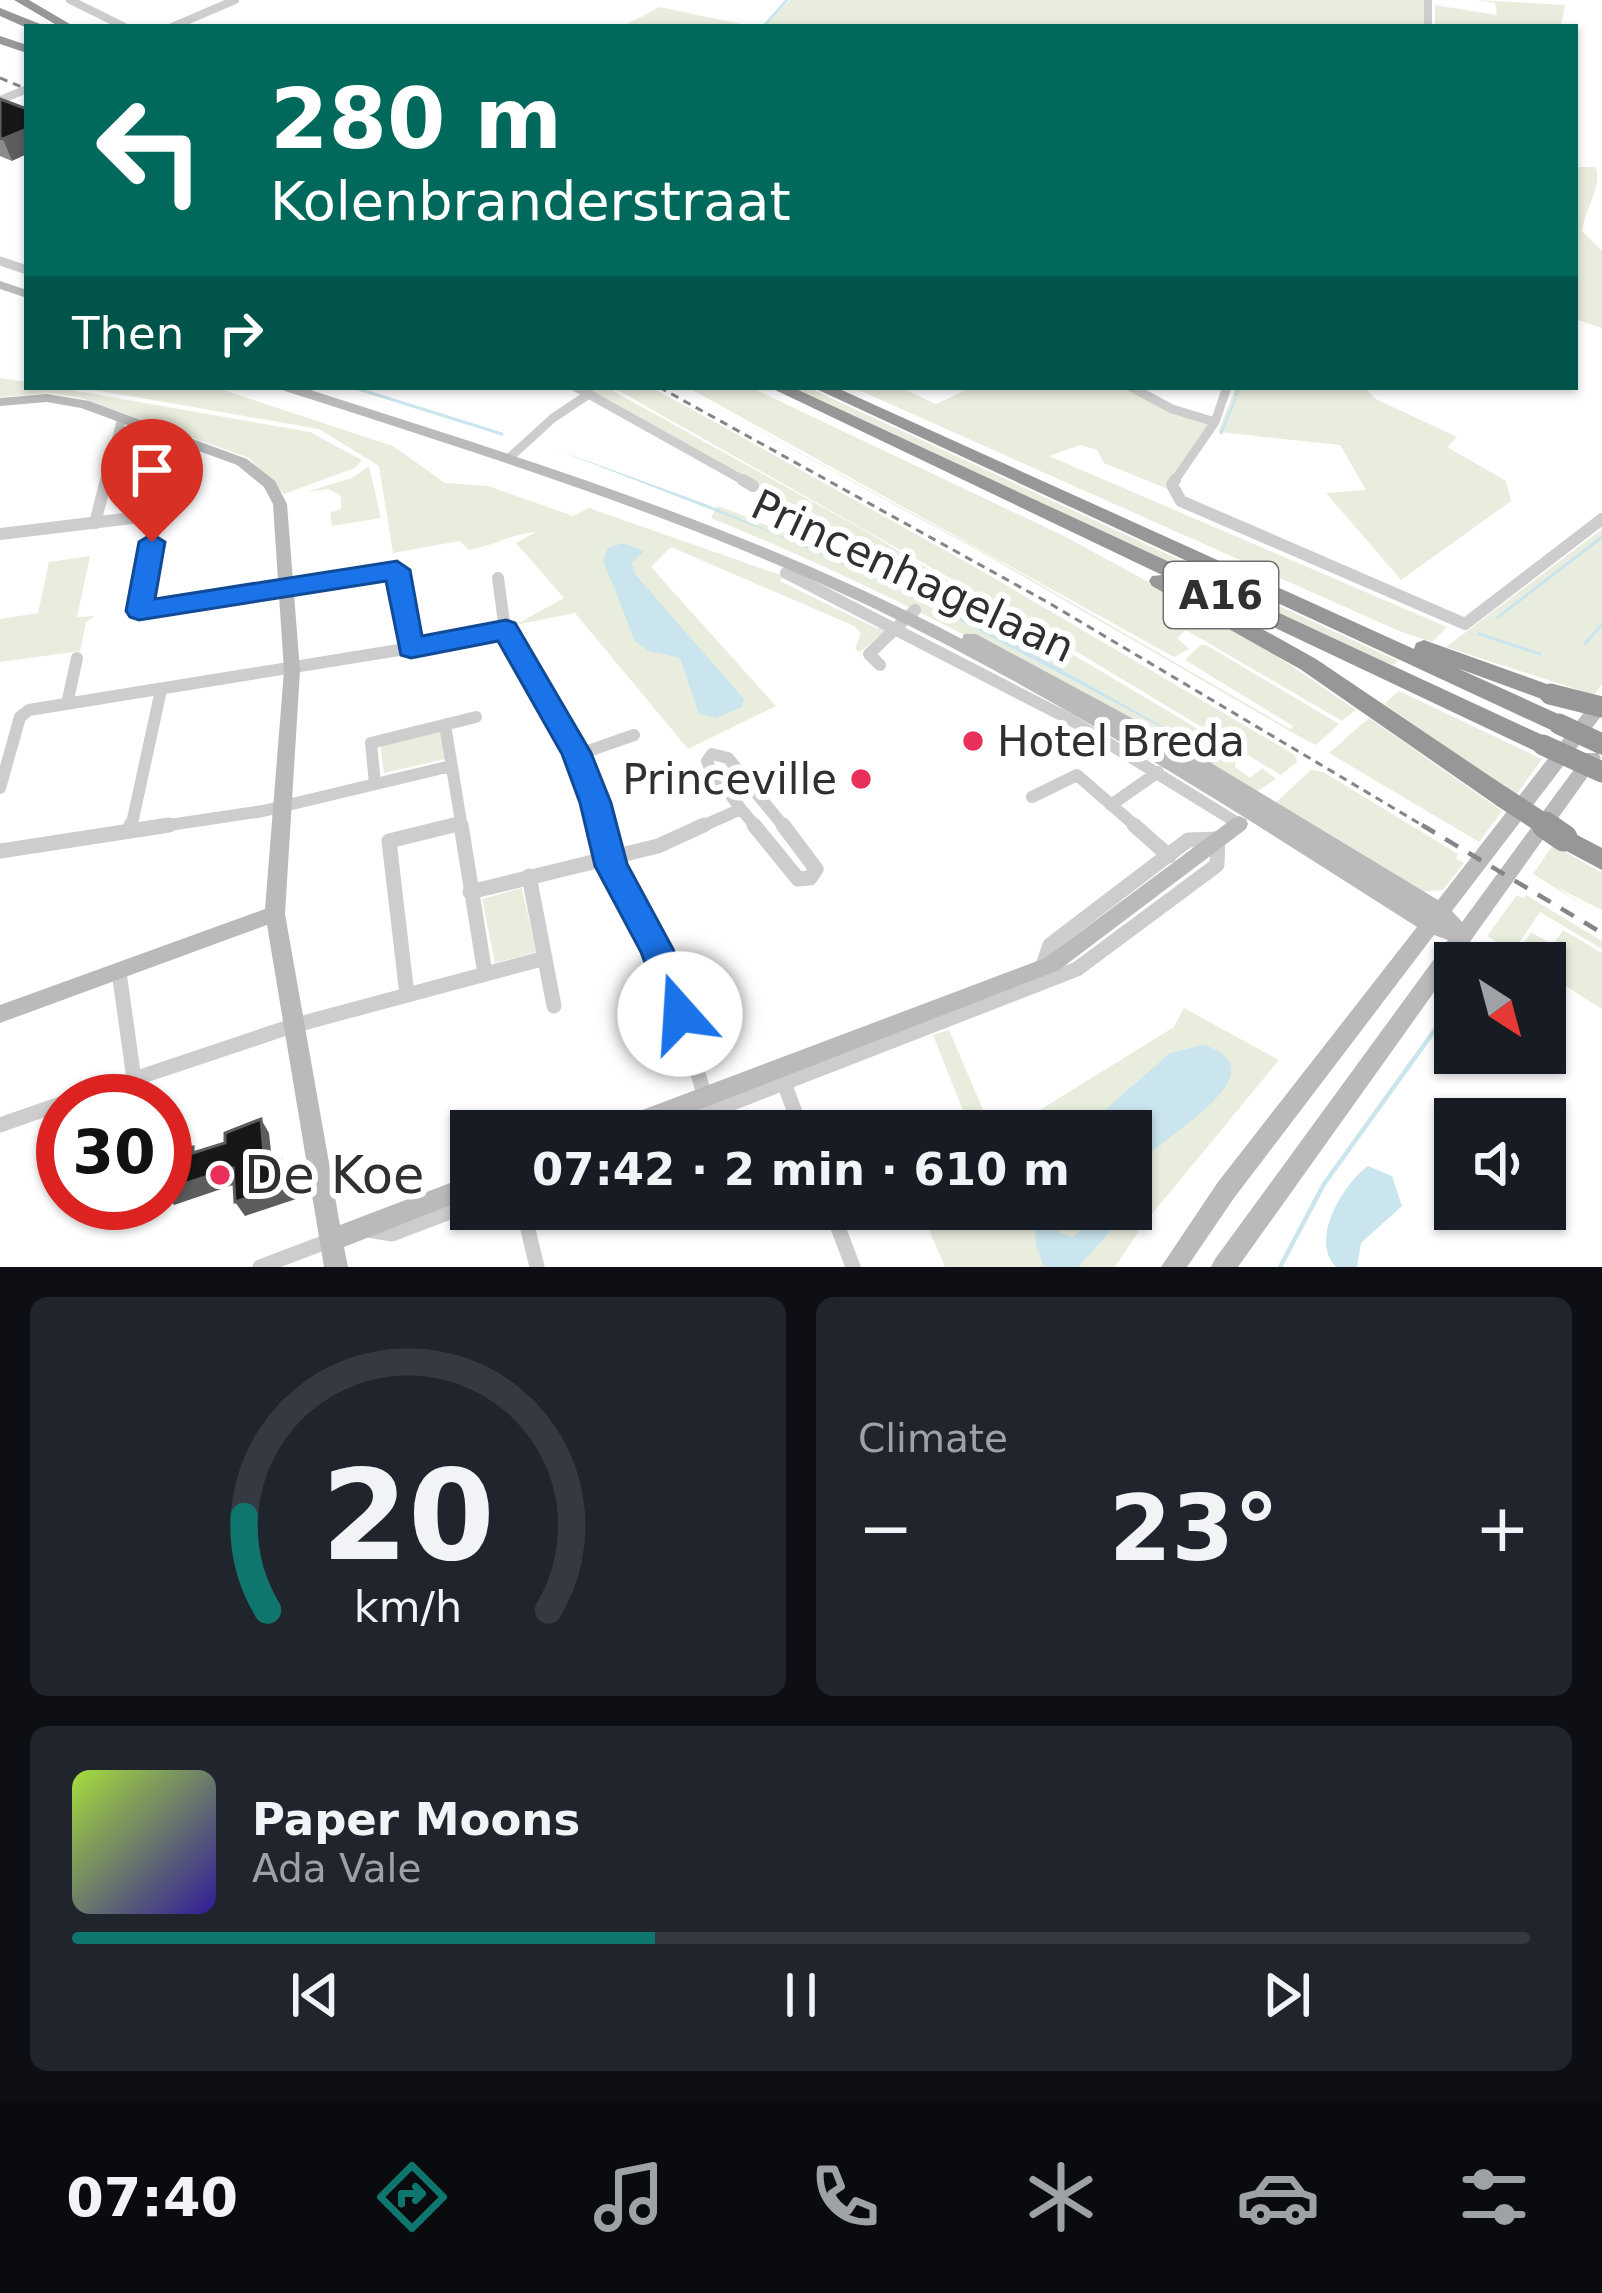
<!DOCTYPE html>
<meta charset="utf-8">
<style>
:root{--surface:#171b24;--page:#20242c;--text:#f1f3f6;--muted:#9ea1a6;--line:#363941;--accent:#0f766e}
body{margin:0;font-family:"DejaVu Sans",sans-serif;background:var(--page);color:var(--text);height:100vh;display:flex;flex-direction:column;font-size:45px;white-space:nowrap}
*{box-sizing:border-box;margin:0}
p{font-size:39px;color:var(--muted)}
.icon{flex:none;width:66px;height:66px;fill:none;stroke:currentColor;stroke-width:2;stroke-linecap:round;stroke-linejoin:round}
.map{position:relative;height:1267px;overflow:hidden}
.sheet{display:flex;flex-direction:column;gap:30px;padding:30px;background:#0d0f14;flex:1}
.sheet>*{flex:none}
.guide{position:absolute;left:24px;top:24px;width:1554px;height:366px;border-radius:0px;box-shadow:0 3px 9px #0004;background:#00695c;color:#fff;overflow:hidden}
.needle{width:78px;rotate:144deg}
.buttons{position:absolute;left:1434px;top:942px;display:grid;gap:24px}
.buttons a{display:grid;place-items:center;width:132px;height:132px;border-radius:0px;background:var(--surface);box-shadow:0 3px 9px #0004;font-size:60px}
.speed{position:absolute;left:36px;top:1074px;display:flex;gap:24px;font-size:60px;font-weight:700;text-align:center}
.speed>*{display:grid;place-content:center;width:156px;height:156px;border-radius:50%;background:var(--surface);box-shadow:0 3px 9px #0004;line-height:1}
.speed .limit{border:18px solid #d22;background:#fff;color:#111}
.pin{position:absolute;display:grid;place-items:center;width:102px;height:102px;color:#fff;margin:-123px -51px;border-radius:50% 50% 50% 0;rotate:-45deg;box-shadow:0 0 12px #0007}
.pin .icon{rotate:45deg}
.me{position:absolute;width:132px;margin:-66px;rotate:341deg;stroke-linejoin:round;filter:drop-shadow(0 0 9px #0008)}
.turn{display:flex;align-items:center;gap:42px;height:252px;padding:0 48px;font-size:54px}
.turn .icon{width:156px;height:156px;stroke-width:2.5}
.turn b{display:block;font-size:84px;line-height:102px}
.then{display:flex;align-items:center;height:114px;padding:0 48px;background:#0003;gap:24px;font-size:45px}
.big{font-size:90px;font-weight:800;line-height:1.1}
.sheet .tile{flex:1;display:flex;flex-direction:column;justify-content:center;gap:18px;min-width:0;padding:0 42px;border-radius:18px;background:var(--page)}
.sheet .dial{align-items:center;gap:0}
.dial svg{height:312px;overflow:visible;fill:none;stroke:var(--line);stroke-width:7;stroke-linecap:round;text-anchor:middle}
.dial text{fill:var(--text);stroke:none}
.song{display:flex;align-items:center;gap:36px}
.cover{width:144px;height:144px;border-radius:18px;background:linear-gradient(135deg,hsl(80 70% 55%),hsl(250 70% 35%))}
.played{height:12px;border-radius:6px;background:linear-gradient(90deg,var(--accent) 40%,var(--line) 40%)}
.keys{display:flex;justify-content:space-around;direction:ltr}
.heat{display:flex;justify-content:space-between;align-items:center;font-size:66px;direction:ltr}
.sheet .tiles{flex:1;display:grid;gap:30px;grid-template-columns:1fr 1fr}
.tile:last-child{grid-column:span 2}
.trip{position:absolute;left:450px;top:1110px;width:702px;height:120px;border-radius:0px;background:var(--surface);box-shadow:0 3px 9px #0004;font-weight:800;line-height:120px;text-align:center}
.dock{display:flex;height:192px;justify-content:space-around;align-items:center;background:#090b0e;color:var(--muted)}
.dock .icon{width:84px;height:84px}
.dock .selected{color:var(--accent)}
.dock b{font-size:54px;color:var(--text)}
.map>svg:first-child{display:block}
.green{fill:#e9edde}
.water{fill:#cae5ed}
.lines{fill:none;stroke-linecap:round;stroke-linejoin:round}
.stream-far1{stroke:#cae5ed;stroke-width:3}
.stream{stroke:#cae5ed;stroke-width:4.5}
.street-far3{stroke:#cdcdcd;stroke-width:8}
.street-far2{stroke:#cdcdcd;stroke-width:9}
.street-far1{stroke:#cdcdcd;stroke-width:12}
.street{stroke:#cdcdcd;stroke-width:15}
.secondary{fill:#bababa;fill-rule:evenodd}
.highway{fill:#979797;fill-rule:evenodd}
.rail-far1{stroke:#858585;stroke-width:3;stroke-dasharray:8 6;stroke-linecap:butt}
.rail{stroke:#858585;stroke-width:4.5;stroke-dasharray:15 12;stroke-linecap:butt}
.highway-bridge-far1{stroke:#979797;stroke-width:21}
.highway-bridge{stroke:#979797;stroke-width:27}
.wall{fill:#8b8b8b}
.shaded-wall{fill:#5d5d5d}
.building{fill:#171717;stroke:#5d5d5d;stroke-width:3}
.route{fill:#1a73e8;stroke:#114b97;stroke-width:3}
.poi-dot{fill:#e9305b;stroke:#fff;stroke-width:4.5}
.labels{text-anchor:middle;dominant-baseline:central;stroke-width:12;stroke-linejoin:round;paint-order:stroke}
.shield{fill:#fff;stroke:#6e6e6e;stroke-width:3}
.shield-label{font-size:39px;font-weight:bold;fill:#303030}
.street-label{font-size:42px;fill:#303030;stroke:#fff}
.poi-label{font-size:42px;fill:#303030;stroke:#fff;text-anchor:start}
.near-poi-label{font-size:51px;fill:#303030;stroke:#fff;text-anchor:start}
</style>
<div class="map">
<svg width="1602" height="1267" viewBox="0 0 1602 1267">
<rect width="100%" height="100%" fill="#fff"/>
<!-- green -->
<path class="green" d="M 790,0 L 1424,0 L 1424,27 L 763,27 Z
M 1475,0 L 1565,5 L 1561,27 L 1435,27 L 1435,5 L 1497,15 L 1495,3 Z
M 660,7 L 755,27 L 621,27 Z
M 1575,167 L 1596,167 C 1602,189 1585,208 1582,231 L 1602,251 L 1602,328 L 1575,319 Z
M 0,378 L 27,382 L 27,387 L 53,387 L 310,432 L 362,460 L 355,468 L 284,494 L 249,458 L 81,398 L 51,393 L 0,397 Z
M 78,387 L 214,387 L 393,446 L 445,483 L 488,486 L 573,516 L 589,508 L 783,576 L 780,581 L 878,629 L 883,625 L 889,628 L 860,652 L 855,649 L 861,633 L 854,626 L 671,547 L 651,567 L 776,706 L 688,749 L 575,613 L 515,625 L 564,598 L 516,543 L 536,532 C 511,534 493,546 469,550 L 460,541 L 393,553 L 379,466 L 319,429 Z
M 583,387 L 606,387 L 862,529 L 1230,748 L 1236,752 L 1235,767 L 1250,778 L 1262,768 L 1276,779 L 1253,794 C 1076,692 901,595 711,518 L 717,506 L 732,511 L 896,579 L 907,576 L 858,541 Z
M 612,387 L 650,387 L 682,404 L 975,567 L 1295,755 L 1297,762 L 1281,775 L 1026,621 Z
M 679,387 L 989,555 L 1290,729 L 1293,726 L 1185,660 L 1200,645 L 1206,645 L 1339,724 L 1316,745 L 1300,737 L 988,556 Z
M 687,387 L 750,387 L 1068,538 L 1252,639 L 1356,710 L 1342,721 L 1186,630 L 1177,638 L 1189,649 L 1174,657 Z
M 793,387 L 807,387 L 1398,661 L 1393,665 L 1374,658 Z
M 852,387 L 899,387 L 936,404 L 972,387 L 1125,387 L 1158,406 L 1210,423 L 1165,488 L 1104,463 L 1097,450 L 1080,445 L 1049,456 L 1447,627 L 1432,642 L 1399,631 Z
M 1236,387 L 1364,387 L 1376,399 L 1457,437 L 1447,447 L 1506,481 L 1511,501 L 1401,580 L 1326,493 L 1366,490 L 1340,445 L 1218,432 Z
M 369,466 L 381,518 L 332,526 L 330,513 L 341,509 L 341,496 L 328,489 L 306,492 L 352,478 Z
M 1602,529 L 1602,684 L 1594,695 L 1446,647 Z
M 90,556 L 77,617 L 95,616 L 86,622 L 80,651 L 0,662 L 0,619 L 38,613 L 49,562 Z
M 1399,691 L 1542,759 L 1516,795 L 1384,704 Z
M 1369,718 L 1502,811 L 1479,842 L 1329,753 Z
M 441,730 L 445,759 L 384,773 L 380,744 Z
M 1311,770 L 1323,772 L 1458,854 L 1456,858 L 1464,863 L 1443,890 L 1416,892 L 1272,806 Z
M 1553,845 L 1602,873 L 1602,910 L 1556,887 L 1602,917 L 1533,874 Z
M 522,888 L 536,952 L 495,963 L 482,899 Z
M 1526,895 L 1602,941 L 1602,949 L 1540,912 L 1514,950 L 1517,952 L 1531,932 L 1553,945 L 1563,930 L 1602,953 L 1602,1009 L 1545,973 L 1545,963 L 1529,963 L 1487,936 L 1517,895 L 1523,898 Z
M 1184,1008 L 1279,1060 L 1142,1226 L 1115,1267 L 945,1267 L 920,1209 L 1131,1209 L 1131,1131 L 1006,1131 L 1174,1027 Z
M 949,1030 L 992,1131 L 971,1131 L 933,1035 Z"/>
<!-- water -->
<path class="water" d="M 552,448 L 703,503 L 869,573 L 1016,644 L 1210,753 L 908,593 L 769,532 Z
M 623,543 L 644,551 L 632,563 L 634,573 L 744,699 L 742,707 L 716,718 L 699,714 L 680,658 L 649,651 L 635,641 L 603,560 L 608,548 Z
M 1204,1045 C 1288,1073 1153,1140 1136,1168 C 1130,1176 1134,1185 1132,1194 L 1131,1131 L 1061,1131 L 1105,1110 L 1170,1053 Z
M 1368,1166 L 1392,1176 L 1402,1206 L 1361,1243 L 1357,1267 L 1336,1267 C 1309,1240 1343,1184 1368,1166 Z
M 1033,1209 L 1052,1209 L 1061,1233 L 1073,1237 L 1101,1209 L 1120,1209 L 1114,1227 L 1078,1267 L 1044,1267 L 1036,1246 Z"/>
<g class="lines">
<!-- stream-far1 -->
<path class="stream-far1" d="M 763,27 L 787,0
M 352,387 L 502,434
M 1236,395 L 1239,388
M 1221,433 L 1235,400
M 1497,618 L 1602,537
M 1479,634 L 1540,654
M 1585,644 L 1602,624"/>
<!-- stream -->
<path class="stream" d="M 1280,1267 L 1324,1184 L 1455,1002"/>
<!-- street-far3 -->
<path class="street-far3" d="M 70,0 L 125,27
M 1428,0 L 1428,27
M 172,27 L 235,0
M 0,100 L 27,89"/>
<!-- street-far2 -->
<path class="street-far2" d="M 0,261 L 27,270
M 576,387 L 748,483
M 1131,387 L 1172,409 L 1215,422
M 508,459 L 553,418 L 589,394
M 105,483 L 122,418
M 1173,483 L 1215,422 L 1227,387"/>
<!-- street-far1 -->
<path class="street-far1" d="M 743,480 L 753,486
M 1175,480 L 1172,485 L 1181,501 L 1465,624 L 1602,519
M 95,523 L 106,480
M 0,534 L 157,515 L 139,611 L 397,570 L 411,648 L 505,630
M 786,573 L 1069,719 L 1239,824
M 498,578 L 505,630 L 576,753 L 602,828
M 880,665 L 869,654 L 915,610
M 67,704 L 77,658
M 445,725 L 462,828
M 577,755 L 634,735
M 375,784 L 371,743 L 476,717
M 0,788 L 20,717 L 29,710 L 411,648
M 1032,797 L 1077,775 L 1138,828
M 1111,805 L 1158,772
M 741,809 L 757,828
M 741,809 L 710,768 L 707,761 L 712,754 L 728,758 L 785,828
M 131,828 L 161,690
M 149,828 L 263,811 L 451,766
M 442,828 L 460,824
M 698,828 L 741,809"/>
<!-- street -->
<path class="street" d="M 461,825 L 485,974
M 601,825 L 611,866 L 670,980 L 705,1097
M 754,825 L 798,879 L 810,878 L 816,869 L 783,825
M 1134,825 L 1169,856
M 130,831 L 131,825
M 0,851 L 169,825
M 529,876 L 554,1006
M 470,892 L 658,846 L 704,825
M 119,972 L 134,1079 L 292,1026 L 545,958
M 407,995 L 389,841 L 454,825
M 784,1083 L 802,1131
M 69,1101 L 134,1079
M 0,1125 L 63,1103
M 660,1131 L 1077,969 L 1217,865 L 1218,839 L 1188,840 L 1050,945 L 1042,968
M 523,1209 L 537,1267
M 831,1209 L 853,1267
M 368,1230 L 392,1234 L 471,1204
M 260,1267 L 331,1240"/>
<!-- secondary -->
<path class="secondary" d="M 0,281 L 27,290 L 27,298 L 0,289 Z
M 280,387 L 301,387 C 526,459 753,529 962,639 L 964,634 L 976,634 L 1178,743 L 1438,900 L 1596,697 L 1602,696 L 1602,715 L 1452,911 L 1462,922 L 1586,753 L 1598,753 L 1601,758 L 1238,1267 L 1211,1267 L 1215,1259 L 1448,940 L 1434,935 L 1234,1198 L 1187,1267 L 1161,1267 L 1218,1182 L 1417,927 C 1239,813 1060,698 869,606 C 681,516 480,454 282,390 Z
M 47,394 L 89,401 L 247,459 L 275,481 L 287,504 L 300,671 L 285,914 L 340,1225 L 471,1175 L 471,1197 L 344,1247 L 348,1267 L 324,1267 L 267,925 L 0,1023 L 0,1005 L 265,909 L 284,671 L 273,504 L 264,487 L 237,465 L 81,408 L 47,402 L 0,406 L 0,398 Z
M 1239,816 L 1246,819 L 1248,824 L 1246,829 L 1059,970 L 644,1131 L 605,1131 L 608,1123 L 616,1120 L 1045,958 L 1232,819 Z"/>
<!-- highway -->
<path class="highway" d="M 14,0 L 29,0 L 75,27 L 60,27 Z
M 0,8 L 40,24 L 42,27 L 27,28 L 0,16 Z
M 0,36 L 27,45 L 27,53 L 0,44 Z
M 769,387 L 792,387 L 1551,739 L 1554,745 L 1551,751 L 1535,751 L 1176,581 L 1316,659 L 1509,789 L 1513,796 L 1509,803 L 1501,805 L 1493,803 L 1300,669 L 1152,586 L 1149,581 L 1152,576 L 1162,575 Z
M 812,387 L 835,387 L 1414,649 L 1416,643 L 1424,640 L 1558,688 L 1561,694 L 1558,700 L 1550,702 L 1457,668 L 1567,718 L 1570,724 L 1567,730 L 1551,730 Z
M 1564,828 L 1602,848 L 1602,870 L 1555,845 L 1552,838 L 1555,831 Z"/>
<!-- rail-far1 -->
<path class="rail-far1" d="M 0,78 L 27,89
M 659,387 L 1049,603 L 1427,828"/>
<!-- rail -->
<path class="rail" d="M 1422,825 L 1602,933"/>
<!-- highway-bridge-far1 -->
<path class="highway-bridge-far1" d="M 1550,694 L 1602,707
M 1559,724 L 1602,744
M 1543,745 L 1602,772
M 1501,796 L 1550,828"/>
<!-- highway-bridge -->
<path class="highway-bridge" d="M 1545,825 L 1564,838"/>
</g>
<!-- wall -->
<path class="wall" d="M 0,99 L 12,161 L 0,156 Z"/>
<!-- shaded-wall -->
<path class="shaded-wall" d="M 27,129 L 27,154 L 12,161 L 3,139 Z
M 261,1119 L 269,1133 L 274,1179 L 265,1165 Z
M 281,1160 L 290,1174 L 296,1199 L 245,1216 L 235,1202 Z
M 233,1168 L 242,1182 L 174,1205 L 165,1193 L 165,1190 Z"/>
<!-- building -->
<path class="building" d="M 0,99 L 27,109 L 27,129 L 3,139 L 0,138 Z
M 261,1119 L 265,1165 L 281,1160 L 288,1185 L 235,1202 L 233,1168 L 165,1190 L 165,1161 L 177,1157 L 177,1152 L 193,1147 L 193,1153 L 225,1143 L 225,1133 Z"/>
<!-- route -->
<path class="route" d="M 152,534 L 165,542 L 155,599 L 397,561 L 410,570 L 422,636 L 506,620 L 515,623 L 591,753 L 611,803 L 627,864 L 673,949 L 697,1014 L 692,1025 L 680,1029 L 668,1025 L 641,952 L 595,866 L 580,803 L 562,754 L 498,641 L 411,658 L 401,655 L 386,581 L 139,620 L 130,617 L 126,611 L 139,542 Z"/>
<!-- markers -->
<g class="poi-dot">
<circle cx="973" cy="741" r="12"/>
<circle cx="861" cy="779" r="12"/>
<circle cx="220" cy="1175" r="12"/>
</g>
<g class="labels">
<!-- shield labels -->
<rect class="shield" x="1164" y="562" width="114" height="66" rx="9"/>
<g class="shield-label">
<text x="1221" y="595">A16</text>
</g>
<!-- street labels -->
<g class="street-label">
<text transform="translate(913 576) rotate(25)">Princenhagelaan</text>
</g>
<!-- poi labels -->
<g class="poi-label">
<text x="997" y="741">Hotel Breda</text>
<text x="837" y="779" text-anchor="end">Princeville</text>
</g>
<!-- near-poi labels -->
<g class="near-poi-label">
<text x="244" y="1175">De Koe</text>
</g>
</g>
</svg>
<div class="buttons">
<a><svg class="needle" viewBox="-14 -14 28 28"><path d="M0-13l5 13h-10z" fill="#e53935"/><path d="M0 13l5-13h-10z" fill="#9ea1a6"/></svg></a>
<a><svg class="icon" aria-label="sound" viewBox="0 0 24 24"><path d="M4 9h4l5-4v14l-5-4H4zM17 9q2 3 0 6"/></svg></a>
</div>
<div class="speed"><div class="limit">30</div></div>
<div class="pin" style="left:152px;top:542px;background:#d93025"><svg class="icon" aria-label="arrive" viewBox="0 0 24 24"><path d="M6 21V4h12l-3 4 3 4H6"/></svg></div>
<svg class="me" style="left:680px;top:1014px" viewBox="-20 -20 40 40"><circle r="19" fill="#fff"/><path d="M0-13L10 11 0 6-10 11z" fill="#1a73e8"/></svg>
<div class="trip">07:42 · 2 min · 610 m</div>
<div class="guide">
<div class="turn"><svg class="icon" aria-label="left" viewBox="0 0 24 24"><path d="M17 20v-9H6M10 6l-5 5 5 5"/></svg><div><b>280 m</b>Kolenbranderstraat</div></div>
<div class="then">Then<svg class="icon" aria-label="right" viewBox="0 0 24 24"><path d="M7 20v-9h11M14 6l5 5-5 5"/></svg></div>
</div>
</div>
<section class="sheet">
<div class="tiles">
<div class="tile dial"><svg viewBox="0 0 100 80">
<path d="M14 69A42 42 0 1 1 86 69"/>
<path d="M14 69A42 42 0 0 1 8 45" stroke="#0f766e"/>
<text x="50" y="56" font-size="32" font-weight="700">20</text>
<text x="50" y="72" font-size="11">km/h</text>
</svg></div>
<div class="tile"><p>Climate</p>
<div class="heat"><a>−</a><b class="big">23°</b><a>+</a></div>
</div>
<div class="tile">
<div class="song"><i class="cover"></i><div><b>Paper Moons</b><p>Ada Vale</p></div></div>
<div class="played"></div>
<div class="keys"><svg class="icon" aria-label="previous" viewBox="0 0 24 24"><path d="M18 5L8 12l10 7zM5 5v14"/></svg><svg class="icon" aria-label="pause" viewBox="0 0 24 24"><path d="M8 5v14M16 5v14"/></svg><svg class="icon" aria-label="next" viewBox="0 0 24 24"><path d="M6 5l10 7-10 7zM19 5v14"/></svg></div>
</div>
</div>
</section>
<nav class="dock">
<b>07:40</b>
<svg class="icon selected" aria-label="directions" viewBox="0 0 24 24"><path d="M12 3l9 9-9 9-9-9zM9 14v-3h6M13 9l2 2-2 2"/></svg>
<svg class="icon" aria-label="music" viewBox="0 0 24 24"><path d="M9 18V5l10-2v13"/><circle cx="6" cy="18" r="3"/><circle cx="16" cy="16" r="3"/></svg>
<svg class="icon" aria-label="phone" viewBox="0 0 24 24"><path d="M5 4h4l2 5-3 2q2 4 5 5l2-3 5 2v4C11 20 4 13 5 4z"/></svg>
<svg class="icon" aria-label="climate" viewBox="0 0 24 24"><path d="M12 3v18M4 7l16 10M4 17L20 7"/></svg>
<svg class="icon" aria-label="car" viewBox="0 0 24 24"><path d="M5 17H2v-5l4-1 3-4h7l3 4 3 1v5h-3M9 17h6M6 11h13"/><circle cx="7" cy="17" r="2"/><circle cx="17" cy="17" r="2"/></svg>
<svg class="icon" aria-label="filters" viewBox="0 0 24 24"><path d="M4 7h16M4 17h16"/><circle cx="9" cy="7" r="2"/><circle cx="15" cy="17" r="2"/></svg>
</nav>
